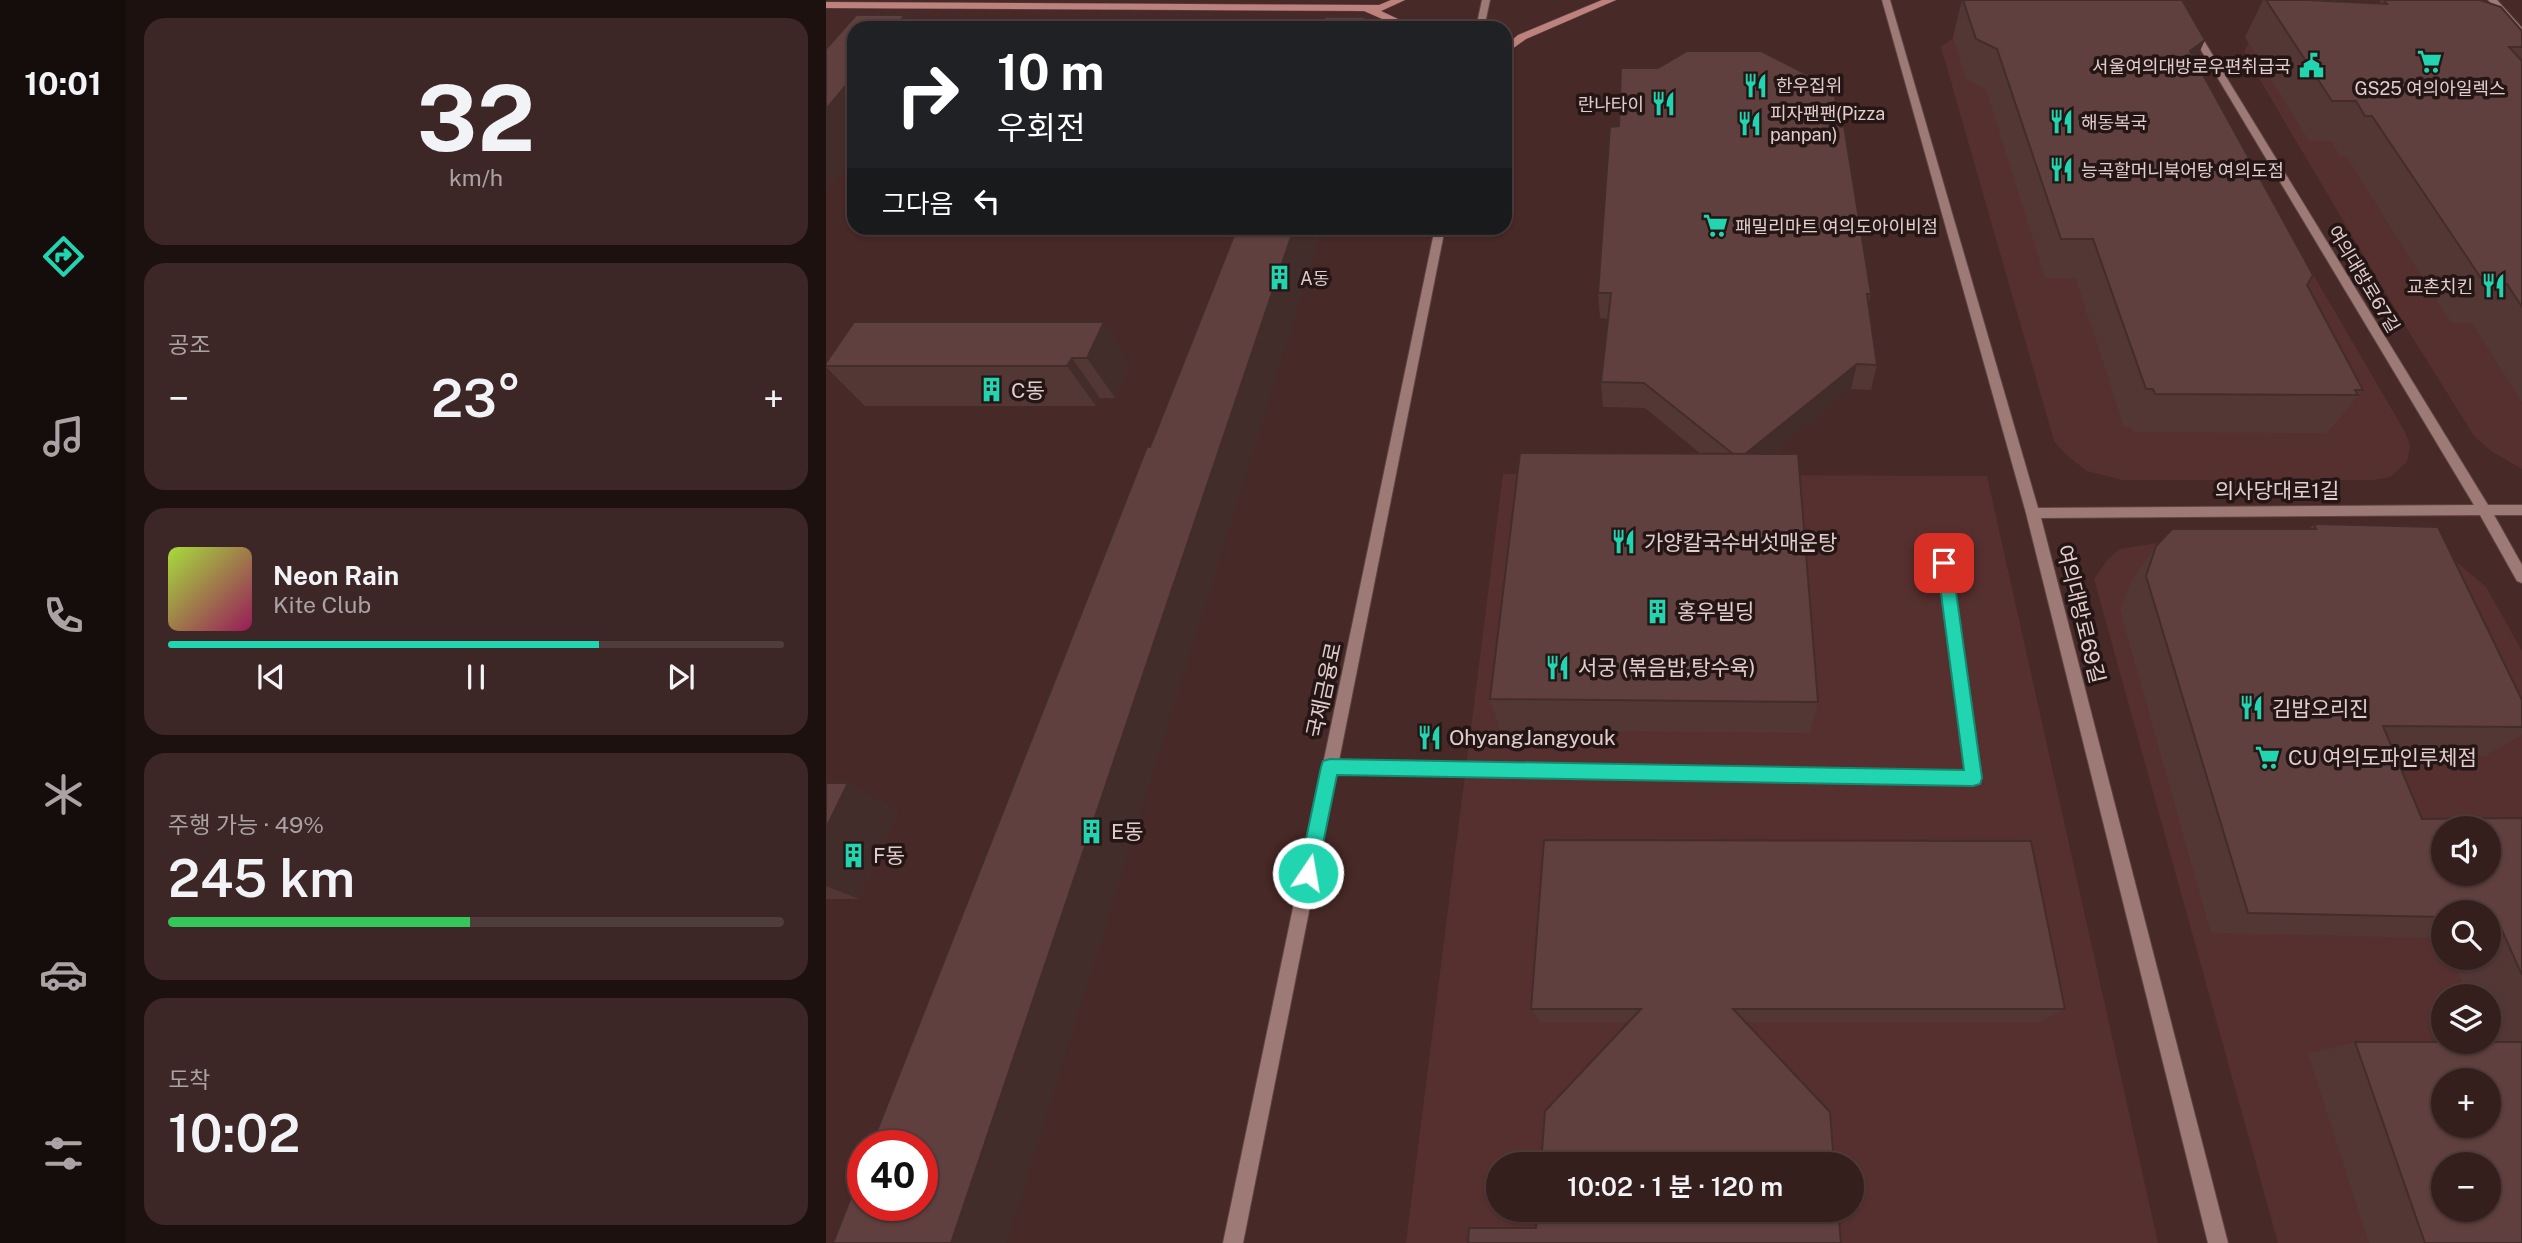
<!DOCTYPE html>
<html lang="ko">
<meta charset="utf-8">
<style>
:root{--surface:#351f1d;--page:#3d2726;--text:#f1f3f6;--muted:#aaa2a4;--line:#4f3d3b;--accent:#20d5b0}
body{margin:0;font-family:"Public Sans","Noto Sans KR",sans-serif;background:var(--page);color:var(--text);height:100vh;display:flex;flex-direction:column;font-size:26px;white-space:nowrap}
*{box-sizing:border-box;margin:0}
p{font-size:23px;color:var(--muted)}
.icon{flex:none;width:38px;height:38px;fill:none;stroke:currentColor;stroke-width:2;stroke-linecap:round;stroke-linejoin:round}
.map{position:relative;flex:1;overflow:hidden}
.panel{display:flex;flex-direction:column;gap:18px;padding:18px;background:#1d1110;width:700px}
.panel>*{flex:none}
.hud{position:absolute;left:21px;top:21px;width:665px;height:214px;border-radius:21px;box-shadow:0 2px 5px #0004,0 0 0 2px var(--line);background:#202124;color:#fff;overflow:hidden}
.buttons{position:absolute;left:1605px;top:816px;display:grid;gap:14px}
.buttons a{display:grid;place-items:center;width:70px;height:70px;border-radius:50%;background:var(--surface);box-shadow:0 2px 5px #0004,0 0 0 2px var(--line);font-size:35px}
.speed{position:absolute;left:21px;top:1130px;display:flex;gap:14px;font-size:35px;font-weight:700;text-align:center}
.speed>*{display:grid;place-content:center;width:91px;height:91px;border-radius:50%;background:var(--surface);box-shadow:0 2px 5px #0004,0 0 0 2px var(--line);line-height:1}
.speed .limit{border:10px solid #d22;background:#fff;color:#111}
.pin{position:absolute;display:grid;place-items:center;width:60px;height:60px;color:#fff;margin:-30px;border-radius:14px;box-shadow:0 4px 10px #0006}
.me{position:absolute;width:77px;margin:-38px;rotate:12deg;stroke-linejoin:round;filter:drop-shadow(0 0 5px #0008)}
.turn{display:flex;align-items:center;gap:24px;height:147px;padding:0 35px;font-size:32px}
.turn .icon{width:91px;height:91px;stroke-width:2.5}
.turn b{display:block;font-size:49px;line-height:60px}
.then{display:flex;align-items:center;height:66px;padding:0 35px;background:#0003;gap:14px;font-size:26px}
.big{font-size:52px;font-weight:600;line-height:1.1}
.panel .tile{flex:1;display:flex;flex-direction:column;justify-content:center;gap:10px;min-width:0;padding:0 24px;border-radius:21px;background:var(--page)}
.panel .dial{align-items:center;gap:0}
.dial b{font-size:91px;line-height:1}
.song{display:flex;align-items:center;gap:21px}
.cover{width:84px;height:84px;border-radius:10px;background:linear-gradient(135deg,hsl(80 70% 55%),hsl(330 70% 35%))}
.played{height:7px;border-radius:4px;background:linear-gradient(90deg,var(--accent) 70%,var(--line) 70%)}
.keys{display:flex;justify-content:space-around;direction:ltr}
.heat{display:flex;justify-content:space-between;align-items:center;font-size:38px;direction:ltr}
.charge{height:10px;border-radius:5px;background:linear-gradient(90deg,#34c759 49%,var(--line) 0)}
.trip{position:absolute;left:660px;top:1152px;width:378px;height:70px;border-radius:35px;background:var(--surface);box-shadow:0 2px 5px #0004,0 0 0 2px var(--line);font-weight:600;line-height:70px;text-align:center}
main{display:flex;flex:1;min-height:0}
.tabs{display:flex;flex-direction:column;width:126px;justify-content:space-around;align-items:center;background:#150c0c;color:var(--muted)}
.tabs .icon{width:49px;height:49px}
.tabs .selected{color:var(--accent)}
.tabs b{font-size:32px;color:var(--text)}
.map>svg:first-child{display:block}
.built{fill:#56302e;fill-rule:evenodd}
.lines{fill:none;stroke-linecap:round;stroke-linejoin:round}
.service-casing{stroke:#5f4645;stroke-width:2}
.minor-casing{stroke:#5f4645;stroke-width:2}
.tertiary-casing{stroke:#5f4645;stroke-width:2}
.primary-casing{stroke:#5f4645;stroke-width:1}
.service{fill:#9e7a77;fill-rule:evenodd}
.minor{fill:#9e7a77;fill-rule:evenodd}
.tertiary{fill:#9e7a77;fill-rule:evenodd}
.primary{fill:#bd817e;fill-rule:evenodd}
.wall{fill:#533735}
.shaded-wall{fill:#432d2b}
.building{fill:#60403e;stroke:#432d2b;stroke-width:2;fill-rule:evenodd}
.route{fill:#20d5b0;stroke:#158a72;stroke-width:2}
.labels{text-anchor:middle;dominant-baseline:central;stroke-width:7;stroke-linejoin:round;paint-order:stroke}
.far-poi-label{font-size:18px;fill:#e2cdcc;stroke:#241615;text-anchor:start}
.far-street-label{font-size:18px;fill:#e2cdcc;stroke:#241615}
.poi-label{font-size:21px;fill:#e2cdcc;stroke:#241615;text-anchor:start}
.street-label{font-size:21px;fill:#e2cdcc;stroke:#241615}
</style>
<main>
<nav class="tabs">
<b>10:01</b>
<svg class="icon selected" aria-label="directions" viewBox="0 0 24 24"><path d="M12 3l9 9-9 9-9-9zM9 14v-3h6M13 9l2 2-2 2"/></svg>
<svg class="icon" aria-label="music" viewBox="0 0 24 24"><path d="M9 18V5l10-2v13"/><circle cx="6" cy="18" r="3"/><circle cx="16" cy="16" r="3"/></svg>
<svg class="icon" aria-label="phone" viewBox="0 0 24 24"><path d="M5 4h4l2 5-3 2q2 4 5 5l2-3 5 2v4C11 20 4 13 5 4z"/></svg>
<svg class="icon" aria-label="climate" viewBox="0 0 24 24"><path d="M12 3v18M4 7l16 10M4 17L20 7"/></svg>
<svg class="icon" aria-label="car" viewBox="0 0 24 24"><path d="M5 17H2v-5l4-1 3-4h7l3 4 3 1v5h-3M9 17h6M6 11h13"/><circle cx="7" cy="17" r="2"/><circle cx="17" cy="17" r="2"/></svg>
<svg class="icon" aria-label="filters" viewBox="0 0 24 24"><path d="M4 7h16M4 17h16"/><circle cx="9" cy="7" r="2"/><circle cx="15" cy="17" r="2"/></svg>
</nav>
<section class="panel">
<div class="tile dial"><b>32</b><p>km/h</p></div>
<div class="tile"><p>공조</p>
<div class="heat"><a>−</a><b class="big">23°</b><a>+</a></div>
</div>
<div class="tile">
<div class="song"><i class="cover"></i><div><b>Neon Rain</b><p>Kite Club</p></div></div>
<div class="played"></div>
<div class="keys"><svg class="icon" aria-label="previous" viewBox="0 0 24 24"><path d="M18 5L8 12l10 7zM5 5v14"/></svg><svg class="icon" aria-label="pause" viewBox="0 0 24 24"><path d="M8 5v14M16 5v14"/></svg><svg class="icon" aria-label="next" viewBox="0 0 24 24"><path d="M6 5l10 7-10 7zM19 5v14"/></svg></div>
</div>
<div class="tile"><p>주행 가능 · 49%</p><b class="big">245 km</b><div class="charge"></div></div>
<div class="tile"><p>도착</p><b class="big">10:02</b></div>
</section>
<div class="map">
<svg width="1696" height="1243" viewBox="0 0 1696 1243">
<rect width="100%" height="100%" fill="#472927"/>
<!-- built -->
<path class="built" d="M 1131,35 L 1365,53 L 1452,214 L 1579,432 L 1584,445 L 1581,462 L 1564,477 L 1547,480 L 1296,480 L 1261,471 L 1240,455 L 1228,441 L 1115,47 Z
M 1425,38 L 1696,86 L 1696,469 L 1665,451 L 1648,436 L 1583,332 L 1424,63 L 1418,52 Z
M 677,474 L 1161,476 L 1332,1243 L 580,1243 ZM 672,1164 L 1026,1164 L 1026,1209 L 672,1209 Z
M 1331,543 L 1445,543 L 1604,549 L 1633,564 L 1660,587 L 1696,651 L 1696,1243 L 1452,1243 L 1268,579 L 1282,559 L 1294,549 ZM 1617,828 L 1662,828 L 1662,873 L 1617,873 ZM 1617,912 L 1662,912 L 1662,957 L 1617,957 ZM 1617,996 L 1662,996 L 1662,1041 L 1617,1041 ZM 1617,1080 L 1662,1080 L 1662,1125 L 1617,1125 ZM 1617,1164 L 1662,1164 L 1662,1209 L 1617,1209 Z"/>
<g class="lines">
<defs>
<path id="service" d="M 1118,558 L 1123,559 L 1125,563 L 1156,778 L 1153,783 L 1148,785 L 504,774 L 499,772 L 496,767 L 499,762 L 504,760 L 1139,771 L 1111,563 L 1113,559 Z"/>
<path id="minor" d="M 1056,0 L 1064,0 L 1212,508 L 1648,505 L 1345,0 L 1353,0 L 1662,505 L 1696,505 L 1696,515 L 1668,515 L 1696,565 L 1696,583 L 1691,581 L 1654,515 L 1215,518 L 1402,1243 L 1382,1243 L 1200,513 Z
M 1662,0 L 1671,0 L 1696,28 L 1696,36 Z"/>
<path id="tertiary" d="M 656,0 L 664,0 L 658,28 L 650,28 Z
M 609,228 L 619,228 L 417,1243 L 397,1243 Z"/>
<path id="primary" d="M 565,0 L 579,0 L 555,11 L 591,28 L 577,28 L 538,11 L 0,8 L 0,2 L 553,5 Z
M 776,0 L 790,0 L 700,39 L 679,54 L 679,46 L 692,35 Z"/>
</defs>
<!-- service casing -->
<use href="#service" class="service-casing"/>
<!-- minor casing -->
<use href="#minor" class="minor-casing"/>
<!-- tertiary casing -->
<use href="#tertiary" class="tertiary-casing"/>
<!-- primary casing -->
<use href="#primary" class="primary-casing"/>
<!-- service -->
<use href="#service" class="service"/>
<!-- minor -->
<use href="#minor" class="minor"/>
<!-- tertiary -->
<use href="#tertiary" class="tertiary"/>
<!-- primary -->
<use href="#primary" class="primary"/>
</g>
<!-- wall -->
<path class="wall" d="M 1136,0 L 1356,0 L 1369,61 L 1481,285 L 1537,390 L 1501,433 L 1307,432 L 1305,427 L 1298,427 L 1250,279 L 1219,278 L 1160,89 L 1140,79 L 1127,37 Z
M 1437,0 L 1481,0 L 1552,4 L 1555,0 L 1654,0 L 1696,31 L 1696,402 L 1646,323 L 1625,323 L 1520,156 L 1514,156 L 1505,141 L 1483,141 L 1419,37 Z
M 793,126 L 1045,294 L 1042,305 L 1051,365 L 1045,390 L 1025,389 L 946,454 L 992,702 L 984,733 L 674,730 L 664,699 L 875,454 L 819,408 L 777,407 L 775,382 L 782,319 L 774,318 L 772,293 Z
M 28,322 L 304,362 L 289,398 L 274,398 L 270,406 L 39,406 L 0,367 L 0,363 Z
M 1488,524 L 1696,700 L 1696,735 L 1659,756 L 1569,755 L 1596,819 L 1696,818 L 1696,1243 L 1543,1243 L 1482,1054 L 1529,1042 L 1662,1041 L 1662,996 L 1642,996 L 1625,957 L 1662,957 L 1662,912 L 1617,912 L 1617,938 L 1385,933 L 1294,610 L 1305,581 L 1330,546 L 1483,529 Z
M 0,783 L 73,810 L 33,899 L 0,899 Z
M 705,1009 L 1239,1009 L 1214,1022 L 714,1022 Z
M 658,1227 L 710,1227 L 1015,1243 L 643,1228 Z"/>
<!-- shaded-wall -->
<path class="shaded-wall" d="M 79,15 L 88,28 L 68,28 Z
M 539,17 L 541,28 L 535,28 Z
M 1379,40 L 1361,80 L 1364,51 Z
M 28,76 L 28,157 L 0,193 L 0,109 Z
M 468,228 L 497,228 L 181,1243 L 125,1243 Z
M 278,322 L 304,362 L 289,398 L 261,358 Z
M 246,358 L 274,398 L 270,406 L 241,366 Z
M 1031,364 L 1025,389 L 911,483 L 913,459 Z
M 22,783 L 73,810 L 33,899 L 0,886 L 0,828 Z"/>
<!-- building -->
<path class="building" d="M 1137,0 L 1356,0 L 1379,40 L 1364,51 L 1487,275 L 1481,285 L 1537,390 L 1529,390 L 1532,395 L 1329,394 L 1327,389 L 1320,389 L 1267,239 L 1235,239 L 1171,49 L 1150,39 Z
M 1440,0 L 1481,0 L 1561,4 L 1558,0 L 1654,0 L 1675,7 L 1696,31 L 1696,47 L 1683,47 L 1696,61 L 1696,307 L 1681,284 L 1659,284 L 1546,116 L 1539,116 L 1530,101 L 1506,101 Z
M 30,15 L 79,15 L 68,28 L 28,28 L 28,76 L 0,109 L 0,49 Z
M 499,17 L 539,17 L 535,28 L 487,28 L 489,24 L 496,24 Z
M 205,22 L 407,22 L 404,28 L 201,28 Z
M 861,51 L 935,51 L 990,79 L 1006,80 L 1014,127 L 1018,126 L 1045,294 L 1041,294 L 1051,365 L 1031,364 L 919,454 L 907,454 L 818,383 L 775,382 L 785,293 L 772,293 L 784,127 L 793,126 L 795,68 L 832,68 Z
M 411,228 L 468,228 L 125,1243 L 7,1243 L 37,1167 L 37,1206 L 96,1206 L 96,1146 L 45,1146 L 321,447 L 324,447 Z
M 28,322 L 278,322 L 261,358 L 246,358 L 241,366 L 0,366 L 0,363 Z
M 694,453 L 972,454 L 992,702 L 664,699 Z
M 1488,524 L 1612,527 L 1696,700 L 1696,727 L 1557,726 L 1596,819 L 1696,818 L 1696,975 L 1670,917 L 1662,917 L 1662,912 L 1617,912 L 1617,917 L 1422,913 L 1320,576 L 1330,546 L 1346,529 L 1490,529 ZM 1617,828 L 1662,828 L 1662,873 L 1617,873 Z
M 0,783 L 22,783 L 0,828 Z
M 718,840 L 1205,841 L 1239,1009 L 907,1009 L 1004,1112 L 1008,1164 L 715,1164 L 719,1111 L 815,1009 L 705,1009 Z
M 1529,1042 L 1696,1042 L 1696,1243 L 1599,1243 ZM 1617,1080 L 1662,1080 L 1662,1125 L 1617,1125 ZM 1617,1164 L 1662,1164 L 1662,1209 L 1617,1209 Z
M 711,1209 L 1012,1209 L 1015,1243 L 642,1243 L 643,1228 L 710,1228 Z"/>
<!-- route -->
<path class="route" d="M 1118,557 L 1126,563 L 1156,778 L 1154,784 L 1147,786 L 511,775 L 491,873 L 489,879 L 482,882 L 476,879 L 473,873 L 495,767 L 497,761 L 504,759 L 1138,770 L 1111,563 Z"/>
<!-- icons -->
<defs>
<symbol id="supermarket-bare" viewBox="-9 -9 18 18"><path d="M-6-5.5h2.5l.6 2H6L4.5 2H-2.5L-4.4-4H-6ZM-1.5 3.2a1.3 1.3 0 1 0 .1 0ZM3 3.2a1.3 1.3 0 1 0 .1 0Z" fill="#20d5b0" stroke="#241615" stroke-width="2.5" paint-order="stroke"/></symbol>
<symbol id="civic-bare" viewBox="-9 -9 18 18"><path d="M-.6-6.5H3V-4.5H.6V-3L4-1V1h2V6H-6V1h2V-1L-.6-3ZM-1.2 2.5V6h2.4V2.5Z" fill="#20d5b0" stroke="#241615" stroke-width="2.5" paint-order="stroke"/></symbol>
<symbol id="restaurant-bare" viewBox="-9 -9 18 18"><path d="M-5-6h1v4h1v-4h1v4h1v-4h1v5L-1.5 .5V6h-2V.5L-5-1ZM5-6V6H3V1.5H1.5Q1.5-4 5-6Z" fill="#20d5b0" stroke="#241615" stroke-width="2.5" paint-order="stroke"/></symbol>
<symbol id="building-bare" viewBox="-9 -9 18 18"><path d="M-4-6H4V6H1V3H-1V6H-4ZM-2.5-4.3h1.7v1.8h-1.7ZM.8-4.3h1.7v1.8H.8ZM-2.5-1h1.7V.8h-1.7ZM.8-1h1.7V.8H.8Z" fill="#20d5b0" stroke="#241615" stroke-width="2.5" paint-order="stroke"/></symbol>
</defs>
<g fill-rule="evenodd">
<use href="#supermarket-bare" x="1586" y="44" width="35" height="35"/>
<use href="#civic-bare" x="1468" y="48" width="35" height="35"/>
<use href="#restaurant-bare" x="912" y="68" width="35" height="35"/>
<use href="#restaurant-bare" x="820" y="86" width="35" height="35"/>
<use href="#restaurant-bare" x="1218" y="104" width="35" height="35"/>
<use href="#restaurant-bare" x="906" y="106" width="35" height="35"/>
<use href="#restaurant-bare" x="1218" y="152" width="35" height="35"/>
<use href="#supermarket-bare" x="872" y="208" width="35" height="35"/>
<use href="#building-bare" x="436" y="260" width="35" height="35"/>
<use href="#restaurant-bare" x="1650" y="268" width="35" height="35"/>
<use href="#building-bare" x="148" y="372" width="35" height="35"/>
<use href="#restaurant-bare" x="780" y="524" width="35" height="35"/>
<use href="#building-bare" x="814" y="594" width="35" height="35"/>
<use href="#restaurant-bare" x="714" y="650" width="35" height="35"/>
<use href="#restaurant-bare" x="1408" y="690" width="35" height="35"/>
<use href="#restaurant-bare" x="586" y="720" width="35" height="35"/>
<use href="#supermarket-bare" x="1424" y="740" width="35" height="35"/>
<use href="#building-bare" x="248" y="814" width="35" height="35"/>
<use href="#building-bare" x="10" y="838" width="35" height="35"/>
</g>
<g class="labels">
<!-- far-poi labels -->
<g class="far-poi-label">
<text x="1465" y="66" text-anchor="end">서울여의대방로우편취급국</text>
<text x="950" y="85">한우집위</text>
<text x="1604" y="88" text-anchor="middle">GS25 여의아일렉스</text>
<text x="818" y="104" text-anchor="end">란나타이</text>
<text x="944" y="113">피자팬팬(Pizza<tspan x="944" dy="21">panpan)</tspan></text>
<text x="1255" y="122">해동복국</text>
<text x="1255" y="170">능곡할머니북어탕 여의도점</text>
<text x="909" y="226">패밀리마트 여의도아이비점</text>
<text x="474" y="278">A동</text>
<text x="1647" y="286" text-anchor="end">교촌치킨</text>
</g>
<!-- far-street labels -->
<g class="far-street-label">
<text transform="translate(1538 279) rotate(59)">여의대방로67길</text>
</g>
<!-- poi labels -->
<g class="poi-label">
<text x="185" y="390">C동</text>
<text x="818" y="542">가양칼국수버섯매운탕</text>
<text x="851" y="611">홍우빌딩</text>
<text x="752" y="667">서궁 (볶음밥,탕수육)</text>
<text x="1446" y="708">김밥오리진</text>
<text x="623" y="737">OhyangJangyouk</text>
<text x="1462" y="757">CU 여의도파인루체점</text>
<text x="285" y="831">E동</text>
<text x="47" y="855">F동</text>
</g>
<!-- street labels -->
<g class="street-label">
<text x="1451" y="490">의사당대로1길</text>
<text transform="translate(1255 614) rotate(76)">여의대방로69길</text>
<text transform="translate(498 690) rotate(-78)">국제금융로</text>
</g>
</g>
</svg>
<div class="buttons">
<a><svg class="icon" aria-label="sound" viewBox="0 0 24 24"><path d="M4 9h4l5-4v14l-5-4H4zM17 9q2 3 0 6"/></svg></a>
<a><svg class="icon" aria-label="search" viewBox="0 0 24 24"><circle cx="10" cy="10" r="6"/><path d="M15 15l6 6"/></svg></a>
<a><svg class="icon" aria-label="layers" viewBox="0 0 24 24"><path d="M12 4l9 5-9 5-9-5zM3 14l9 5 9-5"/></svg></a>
<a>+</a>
<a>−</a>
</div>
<div class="speed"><div class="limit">40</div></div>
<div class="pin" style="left:1118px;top:563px;background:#d93025"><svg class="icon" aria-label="arrive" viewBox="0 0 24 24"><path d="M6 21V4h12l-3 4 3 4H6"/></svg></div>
<svg class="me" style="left:482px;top:873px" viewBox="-20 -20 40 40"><circle r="17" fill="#20d5b0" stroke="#fff" stroke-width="3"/><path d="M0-11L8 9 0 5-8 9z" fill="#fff"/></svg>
<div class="trip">10:02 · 1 분 · 120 m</div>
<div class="hud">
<div class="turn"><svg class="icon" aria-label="right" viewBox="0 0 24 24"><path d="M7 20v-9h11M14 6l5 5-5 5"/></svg><div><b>10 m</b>우회전</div></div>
<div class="then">그다음<svg class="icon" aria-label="left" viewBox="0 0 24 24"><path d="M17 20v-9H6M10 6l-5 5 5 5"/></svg></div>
</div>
</div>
</main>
